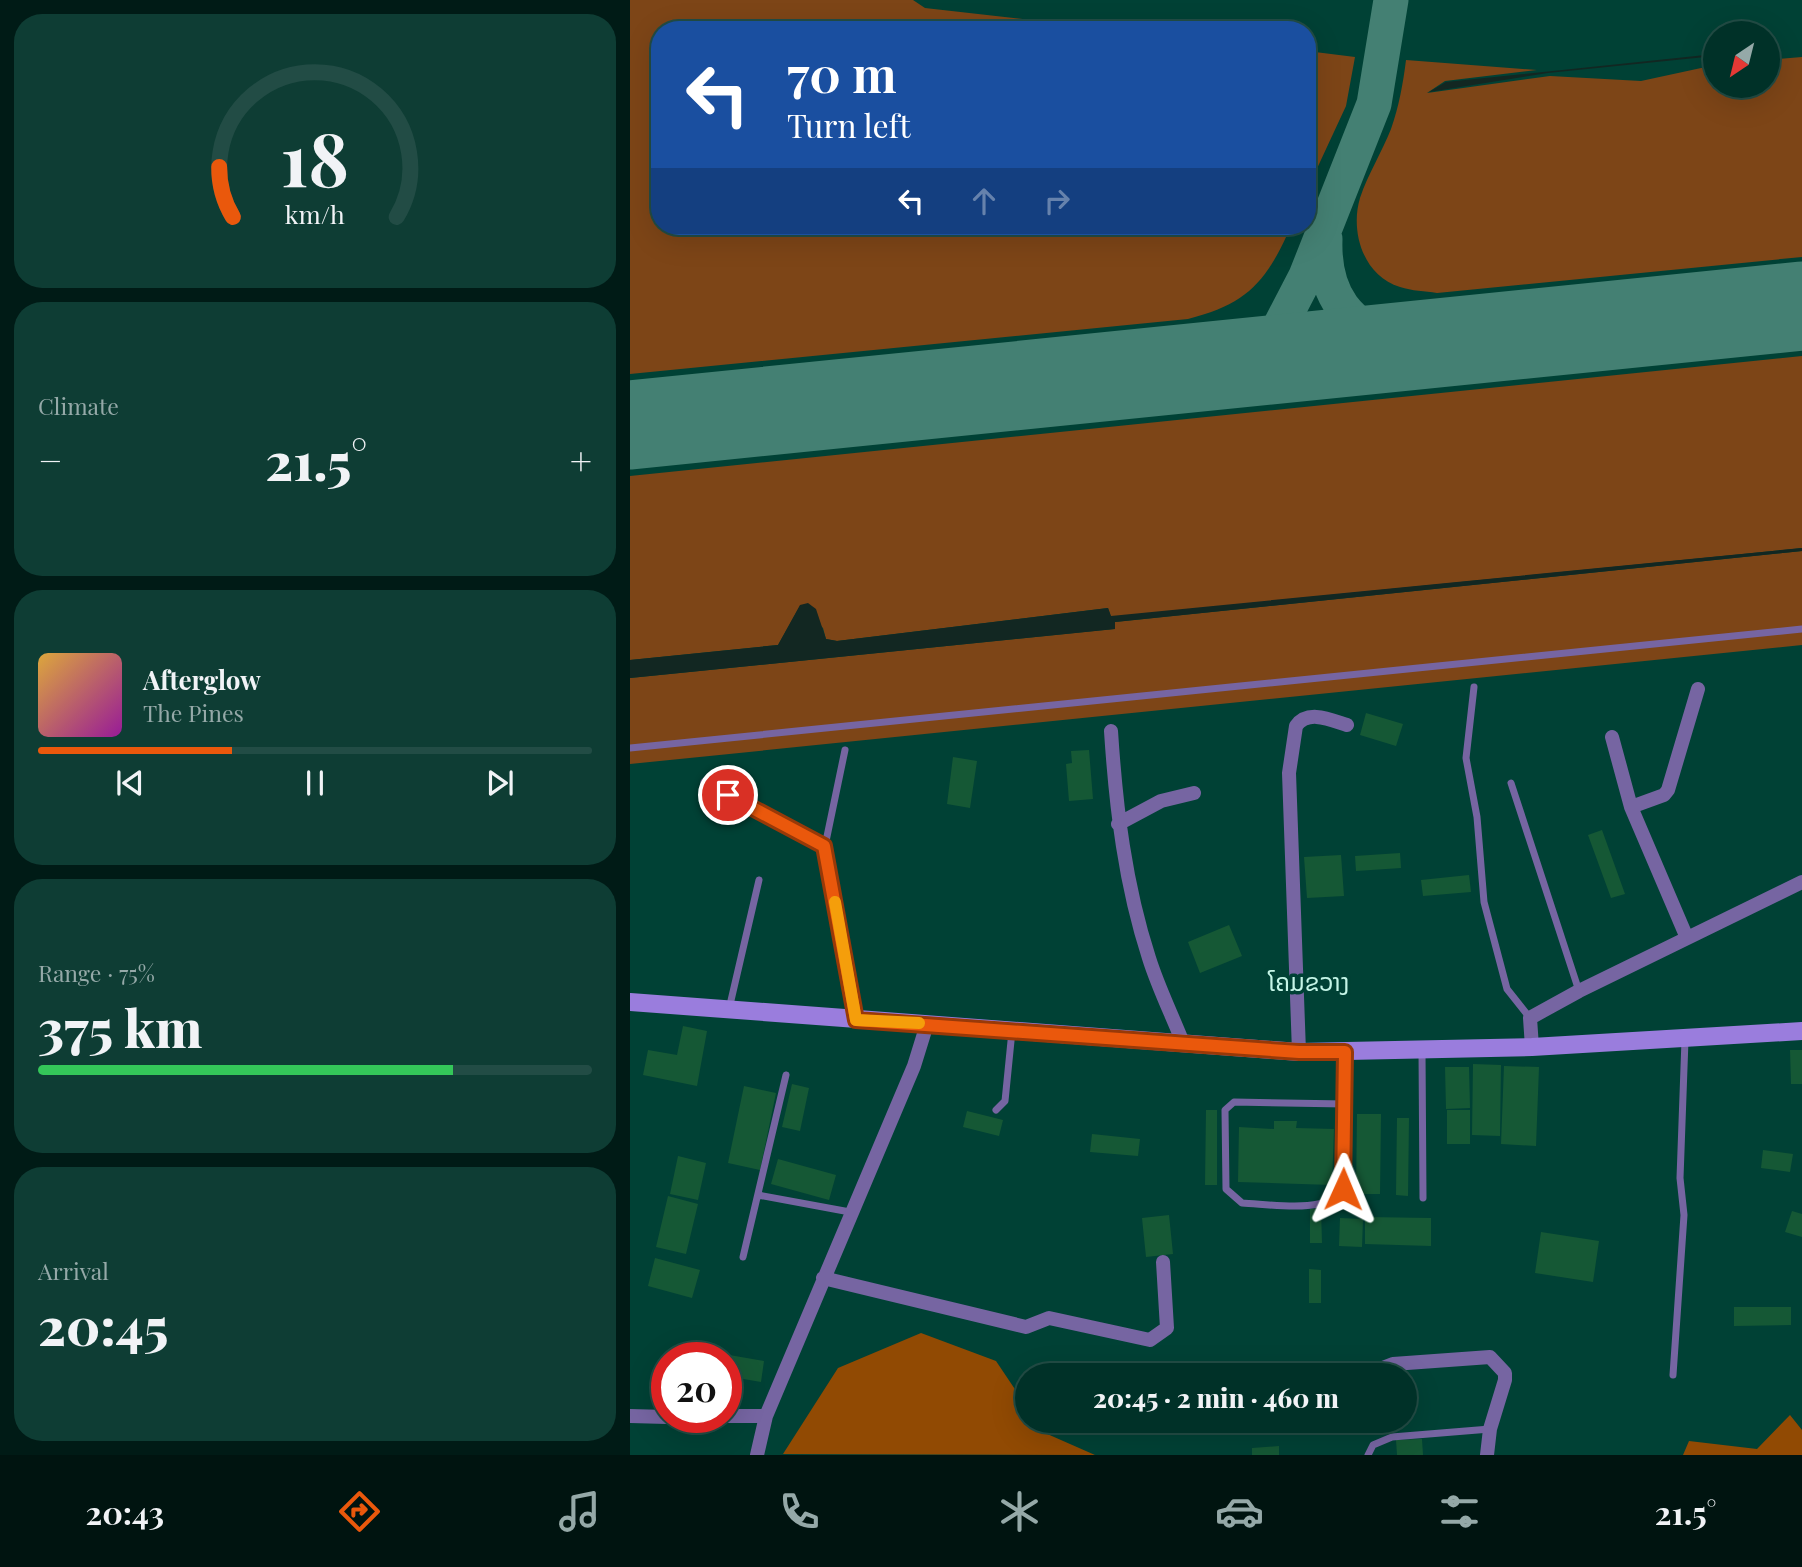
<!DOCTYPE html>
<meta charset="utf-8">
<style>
:root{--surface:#003128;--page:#0e3d34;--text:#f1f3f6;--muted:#95a9a8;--line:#224c45;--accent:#ea580c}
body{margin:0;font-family:"Playfair Display","Noto Sans Lao",serif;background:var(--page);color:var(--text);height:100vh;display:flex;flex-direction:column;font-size:26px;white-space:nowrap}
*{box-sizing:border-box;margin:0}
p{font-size:23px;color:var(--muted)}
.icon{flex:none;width:38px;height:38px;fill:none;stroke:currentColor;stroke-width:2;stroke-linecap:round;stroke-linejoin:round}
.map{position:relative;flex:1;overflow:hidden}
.sheet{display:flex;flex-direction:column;gap:14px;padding:14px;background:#001b16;width:630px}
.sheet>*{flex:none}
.guide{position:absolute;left:21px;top:21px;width:665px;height:214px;border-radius:28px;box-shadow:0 7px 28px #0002,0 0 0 2px var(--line);background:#1a4fa0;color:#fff;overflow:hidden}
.needle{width:46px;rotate:215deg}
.buttons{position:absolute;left:1073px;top:21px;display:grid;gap:14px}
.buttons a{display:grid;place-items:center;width:77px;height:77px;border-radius:50%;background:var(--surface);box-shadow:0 7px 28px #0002,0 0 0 2px var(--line);font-size:35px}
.speed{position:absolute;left:21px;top:1342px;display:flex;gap:14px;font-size:35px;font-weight:700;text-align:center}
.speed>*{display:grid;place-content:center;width:91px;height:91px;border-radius:50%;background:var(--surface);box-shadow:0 7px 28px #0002,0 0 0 2px var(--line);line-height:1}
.speed .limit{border:10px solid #d22;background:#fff;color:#111}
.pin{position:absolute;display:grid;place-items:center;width:60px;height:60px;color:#fff;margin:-30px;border:4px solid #fff;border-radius:50%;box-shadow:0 2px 7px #0007}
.me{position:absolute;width:77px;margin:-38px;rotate:1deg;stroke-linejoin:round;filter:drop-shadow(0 0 5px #0008)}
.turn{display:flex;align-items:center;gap:24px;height:147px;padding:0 21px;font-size:32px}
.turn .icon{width:91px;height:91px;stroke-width:2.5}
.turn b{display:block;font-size:49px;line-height:60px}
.lanes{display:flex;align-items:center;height:66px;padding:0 21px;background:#0003;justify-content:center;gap:35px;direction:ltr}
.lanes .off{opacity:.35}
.big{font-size:52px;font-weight:800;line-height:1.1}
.sheet .card{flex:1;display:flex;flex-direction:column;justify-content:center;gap:10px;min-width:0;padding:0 24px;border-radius:28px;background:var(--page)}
.sheet .dial{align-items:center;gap:0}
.dial svg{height:182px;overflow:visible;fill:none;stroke:var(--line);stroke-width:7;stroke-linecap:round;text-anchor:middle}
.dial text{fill:var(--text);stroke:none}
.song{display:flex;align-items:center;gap:21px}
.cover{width:84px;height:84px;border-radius:10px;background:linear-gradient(135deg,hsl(40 70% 55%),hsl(300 70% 35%))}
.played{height:7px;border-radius:4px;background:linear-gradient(90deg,var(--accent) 35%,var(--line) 35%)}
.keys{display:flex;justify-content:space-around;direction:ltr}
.heat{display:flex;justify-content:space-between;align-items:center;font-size:38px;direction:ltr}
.charge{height:10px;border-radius:5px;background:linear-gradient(90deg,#34c759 75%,var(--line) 0)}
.trip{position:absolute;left:385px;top:1363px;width:402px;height:70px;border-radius:35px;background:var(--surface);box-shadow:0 7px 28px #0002,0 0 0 2px var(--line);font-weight:800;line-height:70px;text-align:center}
.menu{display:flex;height:112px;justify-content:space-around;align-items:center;background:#001410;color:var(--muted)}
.menu .icon{width:49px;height:49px}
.menu .selected{color:var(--accent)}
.menu b{font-size:32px;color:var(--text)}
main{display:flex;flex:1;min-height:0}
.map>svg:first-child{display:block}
.green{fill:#7d4517}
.forest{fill:#914a03}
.water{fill:#122722}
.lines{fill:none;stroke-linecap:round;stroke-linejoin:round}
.taxiway{stroke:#448073;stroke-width:35}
.runway{stroke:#448073;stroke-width:89}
.building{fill:#155835}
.service{stroke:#7665a2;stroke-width:7}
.minor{stroke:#7665a2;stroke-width:14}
.secondary{stroke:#9a7ddd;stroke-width:18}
.route-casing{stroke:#983908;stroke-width:18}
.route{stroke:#ea580c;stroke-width:12}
.slow{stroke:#f59e0b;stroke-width:12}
.labels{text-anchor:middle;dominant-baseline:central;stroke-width:7;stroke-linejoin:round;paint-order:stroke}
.quarter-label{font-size:24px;fill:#c5f5e7;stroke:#004135}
</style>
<main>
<section class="sheet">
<div class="card dial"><svg viewBox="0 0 100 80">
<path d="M14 69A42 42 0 1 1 86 69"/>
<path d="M14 69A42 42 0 0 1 8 47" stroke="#ea580c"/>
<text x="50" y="56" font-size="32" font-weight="700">18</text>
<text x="50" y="72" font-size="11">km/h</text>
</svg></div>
<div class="card"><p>Climate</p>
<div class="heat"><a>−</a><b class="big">21.5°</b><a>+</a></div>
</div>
<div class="card">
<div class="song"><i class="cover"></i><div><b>Afterglow</b><p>The Pines</p></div></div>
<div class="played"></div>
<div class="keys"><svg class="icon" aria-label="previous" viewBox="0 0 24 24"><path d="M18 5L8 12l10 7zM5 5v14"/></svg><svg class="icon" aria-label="pause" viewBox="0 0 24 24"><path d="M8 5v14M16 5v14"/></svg><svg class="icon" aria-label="next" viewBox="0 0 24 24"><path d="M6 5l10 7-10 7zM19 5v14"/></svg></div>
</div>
<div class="card"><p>Range · 75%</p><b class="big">375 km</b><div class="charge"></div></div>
<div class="card"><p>Arrival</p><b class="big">20:45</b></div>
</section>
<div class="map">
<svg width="1172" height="1455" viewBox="0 0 1172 1455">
<rect width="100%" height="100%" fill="#004135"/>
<!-- green -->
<path class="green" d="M 0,0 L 283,0 L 295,8 L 489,30 L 30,30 L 30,226 L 661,226 C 637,281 618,304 558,319 L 0,374 Z
M 677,51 L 725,57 L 716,106 L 677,190 Z
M 1172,57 L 1172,257 L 807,293 C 795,291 782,291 770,287 C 733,276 720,231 730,198 C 738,174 752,152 761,129 C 769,106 773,84 776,60 L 907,70 L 815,81 L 797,93 L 920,76 L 1011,81 L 1085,65 L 1085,86 L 1138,86 L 1138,60 Z
M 1172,356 L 1172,548 L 481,617 L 478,608 L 207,641 L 196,639 L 193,628 L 170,606 L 148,645 L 0,660 L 0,476 Z
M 1172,551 L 1172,645 L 0,764 L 0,678 L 484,629 L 485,622 Z"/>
<!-- forest -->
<path class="forest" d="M 291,1333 L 366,1361 L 397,1407 L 397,1421 L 407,1421 L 415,1433 L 465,1455 L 153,1454 L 208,1368 Z
M 1160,1415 L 1172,1430 L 1172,1455 L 1053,1455 L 1059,1441 L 1127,1449 Z"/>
<!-- water -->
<path class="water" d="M 1085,54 L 1085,56 L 918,73 L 799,92 L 816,82 Z
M 1172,548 L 1172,551 L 485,622 L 485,629 L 0,678 L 0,660 L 148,645 L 170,605 L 178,603 L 186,609 L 196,639 L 207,641 L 478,608 L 481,616 Z"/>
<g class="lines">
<!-- taxiway -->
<path class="taxiway" d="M 695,239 C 693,297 718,325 770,347
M 632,361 L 676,276 L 744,104 L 761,0"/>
<!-- runway -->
<path class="runway" d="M 0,425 L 1172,306"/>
</g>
<!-- building -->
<path class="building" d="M 736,713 L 773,724 L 766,746 L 730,735 Z
M 459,750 L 463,799 L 439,801 L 436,764 L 442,763 L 441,751 Z
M 323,757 L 347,761 L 340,808 L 317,804 Z
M 972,830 L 995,894 L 981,898 L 958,835 Z
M 770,853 L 771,868 L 726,871 L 725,856 Z
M 711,855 L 714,896 L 677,898 L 674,857 Z
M 839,875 L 841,892 L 793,896 L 791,880 Z
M 599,925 L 612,956 L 570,973 L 558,942 Z
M 53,1026 L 77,1031 L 67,1086 L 13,1075 L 18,1050 L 47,1055 Z
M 1160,1050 L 1172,1050 L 1172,1084 L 1161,1084 Z
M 843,1064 L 871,1065 L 870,1136 L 842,1135 Z
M 874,1066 L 909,1067 L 906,1146 L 871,1144 Z
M 815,1067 L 839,1067 L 840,1108 L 816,1109 Z
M 162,1084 L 179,1088 L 170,1131 L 152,1127 Z
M 114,1086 L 146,1093 L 130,1170 L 98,1163 Z
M 576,1110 L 587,1110 L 587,1185 L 575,1185 Z
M 817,1110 L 840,1110 L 840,1144 L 817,1144 Z
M 337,1111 L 373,1120 L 369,1136 L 333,1127 Z
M 727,1114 L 751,1114 L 750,1194 L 726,1194 Z
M 767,1118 L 779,1118 L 778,1196 L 766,1195 Z
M 644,1121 L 667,1121 L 666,1128 L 704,1129 L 702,1185 L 608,1182 L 609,1127 L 644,1129 Z
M 462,1134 L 510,1139 L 508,1156 L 460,1152 Z
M 1133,1150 L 1163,1154 L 1160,1172 L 1131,1168 Z
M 48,1156 L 76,1163 L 68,1200 L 40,1194 Z
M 148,1159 L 206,1175 L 199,1200 L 141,1184 Z
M 38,1196 L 68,1204 L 56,1254 L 26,1247 Z
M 680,1209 L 691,1209 L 692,1243 L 680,1243 Z
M 1162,1211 L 1172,1214 L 1172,1237 L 1155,1232 Z
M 539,1215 L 543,1254 L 516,1257 L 512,1218 Z
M 735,1217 L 801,1218 L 801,1246 L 735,1244 Z
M 710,1218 L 733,1219 L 732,1247 L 709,1246 Z
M 911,1232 L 969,1241 L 963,1282 L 905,1273 Z
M 25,1258 L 70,1270 L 62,1298 L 18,1286 Z
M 679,1269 L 691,1270 L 691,1303 L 679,1303 Z
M 1104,1307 L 1161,1307 L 1161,1325 L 1104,1326 Z
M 59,1348 L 134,1361 L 131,1382 L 96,1376 L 96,1358 L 58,1358 Z
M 792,1439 L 793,1455 L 767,1455 L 766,1440 Z
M 649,1446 L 649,1455 L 622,1455 L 622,1448 Z"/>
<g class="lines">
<!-- service -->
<path class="service" d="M 844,687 L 836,758 L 847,817 L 854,902 L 877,989 L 900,1018
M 0,748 L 1172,629
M 74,782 L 195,846 L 215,750
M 881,783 L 949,991
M 195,846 L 226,1018
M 99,1009 L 129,880
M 792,1051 L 793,1198
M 715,1104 L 604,1102 L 595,1110 L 596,1189 L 612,1203 C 639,1204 698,1215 713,1189 L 715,1053
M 366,1110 L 375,1101 L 382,1031
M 128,1195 L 220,1212
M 113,1257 L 156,1075
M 1043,1375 L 1054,1215 L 1050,1178 L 1055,1040
M 738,1455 L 743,1445 L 762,1437 L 860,1429"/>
<!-- minor -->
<path class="minor" d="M 481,731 C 486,808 495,884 519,958 C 528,987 542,1015 553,1043
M 982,737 L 1001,807 L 1057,938
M 1001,807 L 1034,795 L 1038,790 L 1068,689
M 488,824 L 531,801 L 564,793
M 902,1047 L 900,1018 L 949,991 L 1172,882
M 669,1052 L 659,773 L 666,726 C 678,709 701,720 717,725
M 193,1278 L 396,1327 L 419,1318 L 520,1340 L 537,1328 L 533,1262
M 732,1376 L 763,1364 L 860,1357 L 875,1373 L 875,1380 L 860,1429 L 857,1455
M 0,1416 L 37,1417
M 96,1416 L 136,1416
M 127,1455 L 136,1416 L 284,1066 L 297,1024"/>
<!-- secondary -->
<path class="secondary" d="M 0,1002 L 669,1052 L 902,1047 L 1172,1031"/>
</g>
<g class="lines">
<defs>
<path id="route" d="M 98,795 L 194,846 L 226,1020 L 669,1052 L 715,1052 L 713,1189"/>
</defs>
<!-- route casing -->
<use href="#route" class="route-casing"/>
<!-- route -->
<use href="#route" class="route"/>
<!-- slow -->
<path class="slow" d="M 205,902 L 226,1020 L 289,1023"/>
</g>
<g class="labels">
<!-- quarter labels -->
<g class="quarter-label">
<text x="679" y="981">ໂຄມຂວາງ</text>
</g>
</g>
</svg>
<div class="buttons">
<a><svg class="needle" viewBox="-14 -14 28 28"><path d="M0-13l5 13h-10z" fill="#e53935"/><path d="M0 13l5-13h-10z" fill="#95a9a8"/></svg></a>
</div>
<div class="speed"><div class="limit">20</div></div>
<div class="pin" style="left:98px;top:795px;background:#d93025"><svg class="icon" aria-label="arrive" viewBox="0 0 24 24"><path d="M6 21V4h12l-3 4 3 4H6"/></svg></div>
<svg class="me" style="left:713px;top:1189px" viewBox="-20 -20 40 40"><path d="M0-17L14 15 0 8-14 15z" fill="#ea580c" stroke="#fff" stroke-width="4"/></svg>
<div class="trip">20:45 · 2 min · 460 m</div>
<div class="guide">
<div class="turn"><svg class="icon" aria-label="left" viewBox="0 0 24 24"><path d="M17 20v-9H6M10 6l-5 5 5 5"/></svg><div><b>70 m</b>Turn left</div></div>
<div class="lanes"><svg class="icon" aria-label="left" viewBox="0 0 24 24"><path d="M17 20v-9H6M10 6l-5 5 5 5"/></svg><svg class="icon off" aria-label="ahead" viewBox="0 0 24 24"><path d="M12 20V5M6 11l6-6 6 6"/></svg><svg class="icon off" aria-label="right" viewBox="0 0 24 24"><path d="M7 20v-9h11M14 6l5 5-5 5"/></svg></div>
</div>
</div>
</main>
<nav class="menu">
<b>20:43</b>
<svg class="icon selected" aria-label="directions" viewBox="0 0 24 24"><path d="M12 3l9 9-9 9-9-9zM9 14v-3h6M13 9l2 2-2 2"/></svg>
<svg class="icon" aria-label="music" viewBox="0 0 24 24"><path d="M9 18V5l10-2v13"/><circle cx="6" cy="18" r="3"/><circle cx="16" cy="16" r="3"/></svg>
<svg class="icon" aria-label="phone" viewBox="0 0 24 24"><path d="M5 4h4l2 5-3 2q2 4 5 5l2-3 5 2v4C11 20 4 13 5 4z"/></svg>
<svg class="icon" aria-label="climate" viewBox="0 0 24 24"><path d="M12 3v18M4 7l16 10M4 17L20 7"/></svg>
<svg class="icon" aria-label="car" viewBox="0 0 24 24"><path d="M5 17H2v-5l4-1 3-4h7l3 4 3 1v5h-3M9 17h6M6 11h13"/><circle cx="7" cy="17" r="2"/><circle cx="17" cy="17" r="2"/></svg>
<svg class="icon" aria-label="filters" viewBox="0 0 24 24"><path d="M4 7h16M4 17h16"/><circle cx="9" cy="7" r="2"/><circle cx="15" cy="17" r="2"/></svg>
<b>21.5°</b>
</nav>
